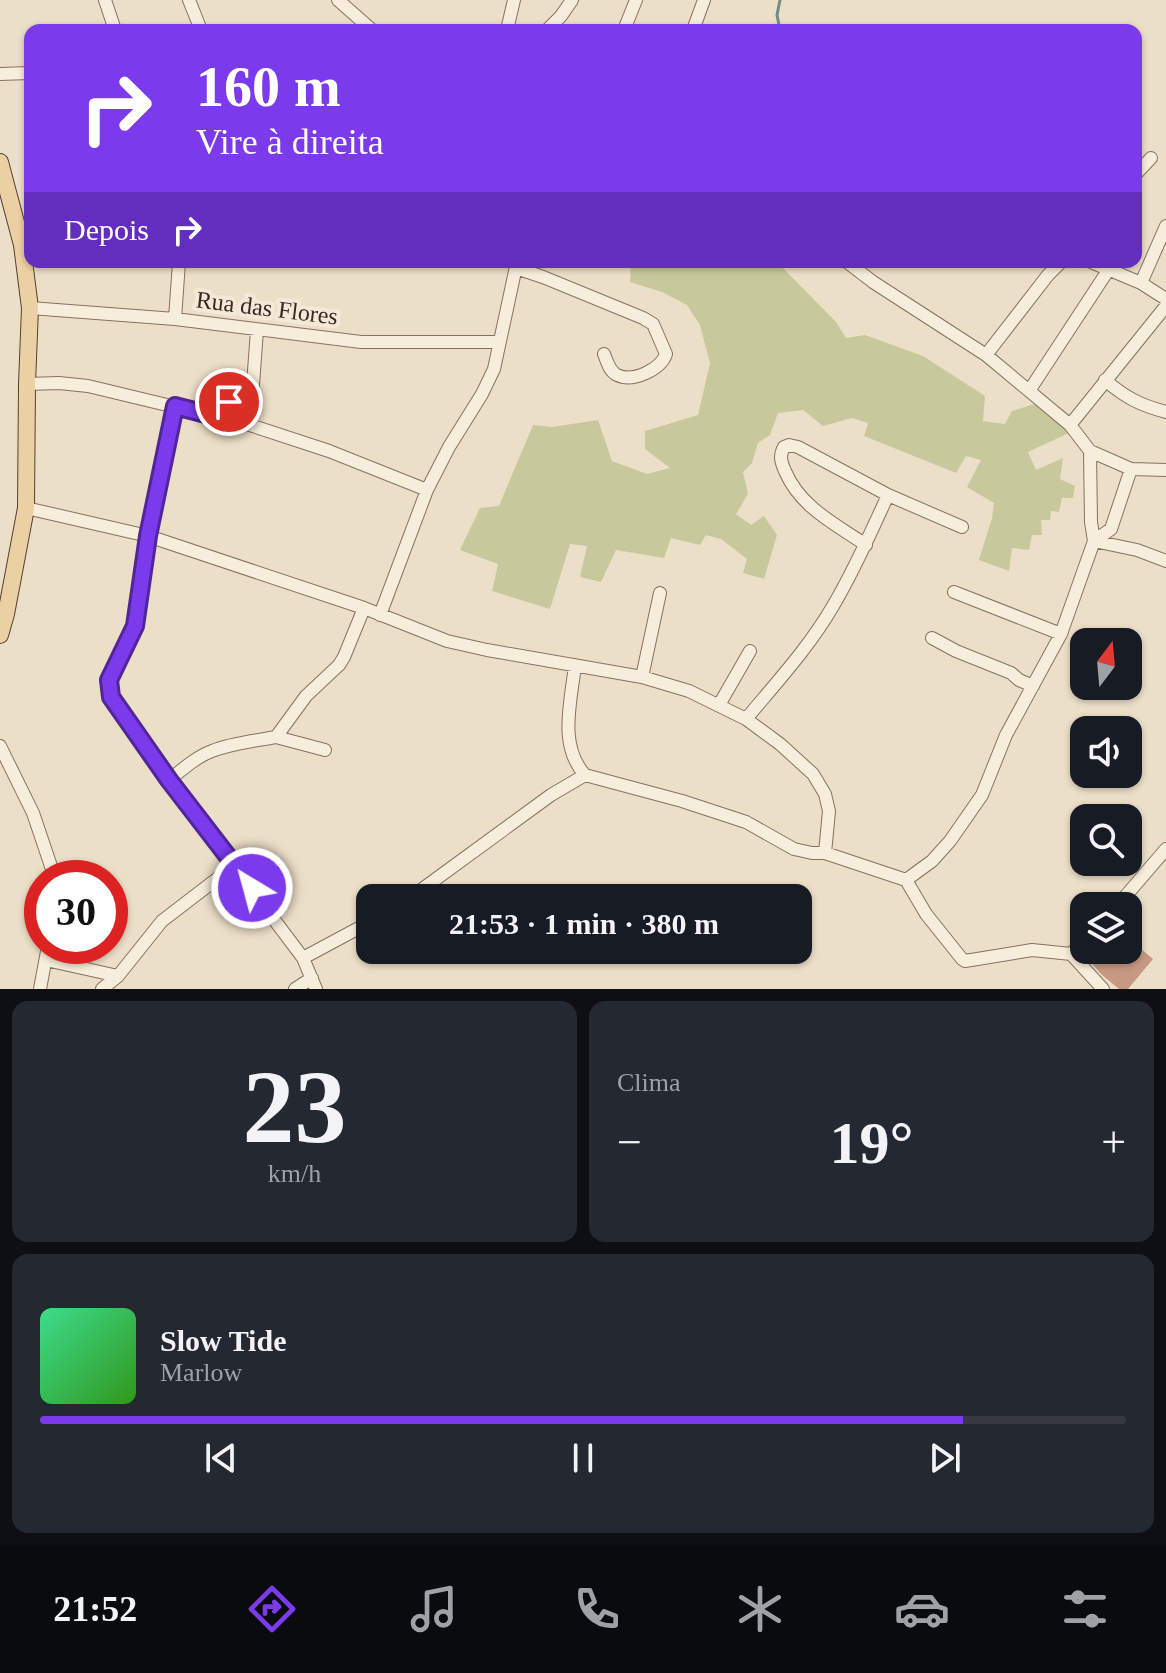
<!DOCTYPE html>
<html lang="pt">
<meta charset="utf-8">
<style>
:root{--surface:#171b24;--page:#242831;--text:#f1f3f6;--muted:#9ea1a6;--line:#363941;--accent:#7c3aed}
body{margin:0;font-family:"Times New Roman",serif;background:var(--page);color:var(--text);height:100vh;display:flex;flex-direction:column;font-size:30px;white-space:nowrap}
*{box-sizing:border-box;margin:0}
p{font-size:26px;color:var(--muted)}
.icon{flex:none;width:44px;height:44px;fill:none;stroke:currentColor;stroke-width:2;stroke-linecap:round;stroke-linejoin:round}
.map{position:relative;height:989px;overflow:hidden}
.sheet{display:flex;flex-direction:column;gap:12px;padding:12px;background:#0d0f14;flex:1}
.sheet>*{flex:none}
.banner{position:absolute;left:24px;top:24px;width:1118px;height:244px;border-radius:16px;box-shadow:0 2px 6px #0004;background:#7c3aed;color:#fff;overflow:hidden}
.needle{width:52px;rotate:16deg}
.controls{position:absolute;left:1070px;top:628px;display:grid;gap:16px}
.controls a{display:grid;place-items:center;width:72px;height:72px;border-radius:16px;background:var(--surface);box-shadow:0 2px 6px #0004;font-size:40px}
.speed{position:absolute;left:24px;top:860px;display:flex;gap:16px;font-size:40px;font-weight:700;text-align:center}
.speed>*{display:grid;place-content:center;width:104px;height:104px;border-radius:50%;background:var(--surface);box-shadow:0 2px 6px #0004;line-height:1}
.speed .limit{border:12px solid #d22;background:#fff;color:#111}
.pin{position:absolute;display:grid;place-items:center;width:68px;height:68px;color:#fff;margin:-34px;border:4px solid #fff;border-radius:50%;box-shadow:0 2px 8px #0007}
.me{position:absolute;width:88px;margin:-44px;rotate:323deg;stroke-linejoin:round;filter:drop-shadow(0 0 6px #0008)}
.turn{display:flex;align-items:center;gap:28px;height:168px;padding:0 40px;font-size:36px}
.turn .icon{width:104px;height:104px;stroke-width:2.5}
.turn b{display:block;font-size:56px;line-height:68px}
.then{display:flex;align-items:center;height:76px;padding:0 40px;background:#0003;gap:16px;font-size:30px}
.big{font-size:60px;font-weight:700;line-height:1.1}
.sheet .card{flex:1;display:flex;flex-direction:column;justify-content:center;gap:12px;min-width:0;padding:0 28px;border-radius:16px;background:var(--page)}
.sheet .dial{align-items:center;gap:0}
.dial b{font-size:104px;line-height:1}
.song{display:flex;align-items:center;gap:24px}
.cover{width:96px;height:96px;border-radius:12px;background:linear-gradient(135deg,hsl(150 70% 55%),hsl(110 70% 35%))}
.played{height:8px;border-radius:4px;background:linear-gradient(90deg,var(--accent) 85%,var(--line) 85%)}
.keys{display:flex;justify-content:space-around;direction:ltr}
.heat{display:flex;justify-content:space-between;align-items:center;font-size:44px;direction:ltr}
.sheet .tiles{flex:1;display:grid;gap:12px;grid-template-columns:1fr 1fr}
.card:last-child{grid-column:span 2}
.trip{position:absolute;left:356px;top:884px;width:456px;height:80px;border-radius:16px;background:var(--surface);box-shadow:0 2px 6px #0004;font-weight:700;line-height:80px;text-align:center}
.dock{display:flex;height:128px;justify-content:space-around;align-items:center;background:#090b0e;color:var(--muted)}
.dock .icon{width:56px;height:56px}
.dock .on{color:var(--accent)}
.dock b{font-size:36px;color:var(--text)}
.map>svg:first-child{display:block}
.green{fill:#c7c99d}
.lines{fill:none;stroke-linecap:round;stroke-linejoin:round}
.stream{stroke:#708e84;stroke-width:3}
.building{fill:#c79981}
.minor-casing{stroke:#87715e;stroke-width:14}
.major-casing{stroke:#554032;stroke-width:18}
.minor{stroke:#f7eddb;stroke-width:12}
.major{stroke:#ebd0a4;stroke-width:16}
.route-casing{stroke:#51269a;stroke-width:20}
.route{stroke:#7c3aed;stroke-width:14}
.labels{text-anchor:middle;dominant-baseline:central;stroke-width:8;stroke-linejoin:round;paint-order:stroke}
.street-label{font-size:24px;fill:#382a21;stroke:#f4e9d7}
</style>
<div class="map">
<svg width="1166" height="989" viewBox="0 0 1166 989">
<rect width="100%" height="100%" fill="#ecdfc8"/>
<!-- green -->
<path class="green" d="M 631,262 L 777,262 L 836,322 L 846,338 L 865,335 L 923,356 L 985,396 L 983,421 L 1005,424 L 1012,411 L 1038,403 L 1069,433 L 1028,452 L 1036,470 L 1063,458 L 1060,479 L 1075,486 L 1073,498 L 1062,498 L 1059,512 L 1051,511 L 1050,520 L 1041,520 L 1042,535 L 1032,535 L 1029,550 L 1012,548 L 1009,571 L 979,560 L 992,518 L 994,503 L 967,487 L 981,460 L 966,456 L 956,473 L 864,436 L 868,423 L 852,418 L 823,426 L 803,410 L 778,413 L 770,435 L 758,443 L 752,463 L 743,472 L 748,494 L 736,514 L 751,525 L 764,516 L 777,535 L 764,579 L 743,573 L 747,559 L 721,539 L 706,535 L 700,545 L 671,538 L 664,558 L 616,550 L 601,582 L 580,577 L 587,546 L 570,544 L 550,609 L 492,591 L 498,564 L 460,550 L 480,508 L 499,506 L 533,425 L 552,427 L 598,420 L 612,461 L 647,474 L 670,468 L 645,449 L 645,431 L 698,415 L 710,363 L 700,325 L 687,305 L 662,292 L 630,282 Z"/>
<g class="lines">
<!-- stream -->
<path class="stream" d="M 780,30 L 777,15 L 780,0"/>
</g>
<!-- building -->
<path class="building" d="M 1128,938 L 1153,959 L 1128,989 L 1119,989 L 1102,975 L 1087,958 L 1093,950 L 1128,950 Z"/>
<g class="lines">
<defs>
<path id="minor" d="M 105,0 L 115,30
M 189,0 L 201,30
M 338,0 L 372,30
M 507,30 L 514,0
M 547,30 L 561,16 L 572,0
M 624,30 L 636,0
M 693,30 L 704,0
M 0,74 L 30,73
M 1136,174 L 1151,158
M 847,262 L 873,282 L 986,355 L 1070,425 L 1090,451 L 1131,469 L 1166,470
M 1091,262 L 1141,283 L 1166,299
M 516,268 L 543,277 L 643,318 L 653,324 L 666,354 C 661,369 633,383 617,375 C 609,371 607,361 604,354
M 1141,283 L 1166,226
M 30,308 L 175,319 L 361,342 L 499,342
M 175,319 L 179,262
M 986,355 L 1048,275 L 1061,262
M 1105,380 C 1126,398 1140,405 1166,412
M 27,384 L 59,383 L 88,386 L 250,425 L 329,451 L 427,490
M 1029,391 L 1109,269
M 175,406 L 148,536 L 135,626 L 109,680 L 111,697 L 169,780 L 303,958 L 316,989
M 206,414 L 253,391
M 250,425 L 257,330
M 1070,425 L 1166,306
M 26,508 L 148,536 L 364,608 L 447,641 L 487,650 L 642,677 L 689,691 L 746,719 L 780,744 L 813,774 L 825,794 L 829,811 L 825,853
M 1094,541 L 1111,529 L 1131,469
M 1094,541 L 1137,550 L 1166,561
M 866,545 C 835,524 800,507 785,471 C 781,462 779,456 784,447 L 789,445 L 798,447 L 888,495 L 962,527
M 954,592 L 1061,634
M 380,615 L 427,490 L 449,447 L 482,394 L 494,369 L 517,262
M 932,638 L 956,651 L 1011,673 L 1019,680 L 1033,686
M 575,665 C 571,702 558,745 585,775 L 682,801 L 746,822 L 794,849 L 812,853 L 825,853 L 906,880 L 926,914 L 962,959 L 965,961 L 1032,950 L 1071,954 L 1103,989
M 642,677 L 660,593
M 719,705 L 750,651
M 746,719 C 776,683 810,646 833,606 C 854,571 871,532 888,495
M 276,737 L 325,750
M 0,746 L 33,813 L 55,878
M 169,780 C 183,769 196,757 212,751 C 232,743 255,741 276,737 L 306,696 L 339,665 L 344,657 L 364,608
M 906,880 L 932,861 L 950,841 L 982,795 L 1006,735 L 1061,634 L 1094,541 L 1091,522 L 1090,451
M 410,898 L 551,795 L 585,775
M 1117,906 L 1166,849
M 1071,954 L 1084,940
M 303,958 L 370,922
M 46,960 L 118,976 L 162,921 L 235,865
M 40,989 L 48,946
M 102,989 L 118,976
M 295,989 L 312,978"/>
<path id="major" d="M 0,162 L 22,245 L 30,308 L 27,384 L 26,508 L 6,614 L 0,635"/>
</defs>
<!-- minor casing -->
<use href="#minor" class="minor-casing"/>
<!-- major casing -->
<use href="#major" class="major-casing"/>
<!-- minor -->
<use href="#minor" class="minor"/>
<!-- major -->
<use href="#major" class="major"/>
</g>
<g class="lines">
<defs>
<path id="route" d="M 229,402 L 206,414 L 175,406 L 148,536 L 135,626 L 109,680 L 111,697 L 169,780 L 252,888"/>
</defs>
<!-- route casing -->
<use href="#route" class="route-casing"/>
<!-- route -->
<use href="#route" class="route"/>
</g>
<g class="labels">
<!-- street labels -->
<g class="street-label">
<text transform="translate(267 308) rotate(7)">Rua das Flores</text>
</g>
</g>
</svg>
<div class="controls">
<a><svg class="needle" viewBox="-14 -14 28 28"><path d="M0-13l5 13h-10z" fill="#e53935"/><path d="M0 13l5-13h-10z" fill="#9ea1a6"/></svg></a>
<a><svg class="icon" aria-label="sound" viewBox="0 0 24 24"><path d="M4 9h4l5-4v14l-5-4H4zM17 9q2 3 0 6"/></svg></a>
<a><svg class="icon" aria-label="search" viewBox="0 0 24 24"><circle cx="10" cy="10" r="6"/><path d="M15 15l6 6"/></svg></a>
<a><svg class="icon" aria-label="layers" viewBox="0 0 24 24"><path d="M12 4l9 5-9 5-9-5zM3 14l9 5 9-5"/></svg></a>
</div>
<div class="speed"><div class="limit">30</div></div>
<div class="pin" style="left:229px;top:402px;background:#d93025"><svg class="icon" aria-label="arrive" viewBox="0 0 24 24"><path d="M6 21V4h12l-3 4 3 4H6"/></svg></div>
<svg class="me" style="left:252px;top:888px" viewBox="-20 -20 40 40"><circle r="17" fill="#7c3aed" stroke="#fff" stroke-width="3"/><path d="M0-11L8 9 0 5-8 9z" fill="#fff"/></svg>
<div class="trip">21:53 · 1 min · 380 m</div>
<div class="banner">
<div class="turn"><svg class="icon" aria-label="right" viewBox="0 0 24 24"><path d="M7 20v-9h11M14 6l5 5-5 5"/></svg><div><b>160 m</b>Vire à direita</div></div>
<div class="then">Depois<svg class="icon" aria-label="right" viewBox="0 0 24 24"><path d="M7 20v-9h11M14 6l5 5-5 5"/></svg></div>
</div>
</div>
<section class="sheet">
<div class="tiles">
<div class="card dial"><b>23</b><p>km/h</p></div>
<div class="card"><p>Clima</p>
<div class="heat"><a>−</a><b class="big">19°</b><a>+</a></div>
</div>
<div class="card">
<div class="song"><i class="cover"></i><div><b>Slow Tide</b><p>Marlow</p></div></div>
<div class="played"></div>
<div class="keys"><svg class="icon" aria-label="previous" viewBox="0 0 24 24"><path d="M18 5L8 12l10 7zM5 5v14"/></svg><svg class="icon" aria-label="pause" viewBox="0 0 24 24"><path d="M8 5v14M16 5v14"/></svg><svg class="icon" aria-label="next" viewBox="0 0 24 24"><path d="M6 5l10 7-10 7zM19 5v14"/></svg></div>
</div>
</div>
</section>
<nav class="dock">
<b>21:52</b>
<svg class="icon on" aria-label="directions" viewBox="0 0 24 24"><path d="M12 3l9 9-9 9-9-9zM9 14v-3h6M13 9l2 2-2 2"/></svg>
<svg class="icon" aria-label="music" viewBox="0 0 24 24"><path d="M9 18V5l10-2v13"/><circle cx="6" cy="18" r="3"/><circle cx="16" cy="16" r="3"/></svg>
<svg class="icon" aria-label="phone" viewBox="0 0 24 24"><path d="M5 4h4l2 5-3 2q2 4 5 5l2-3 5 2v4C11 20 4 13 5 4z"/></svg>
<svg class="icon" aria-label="climate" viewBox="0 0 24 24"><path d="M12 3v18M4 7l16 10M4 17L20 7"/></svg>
<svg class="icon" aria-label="car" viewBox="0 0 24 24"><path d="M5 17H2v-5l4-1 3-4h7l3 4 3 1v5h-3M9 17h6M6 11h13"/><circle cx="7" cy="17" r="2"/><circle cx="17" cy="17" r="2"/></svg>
<svg class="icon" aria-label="filters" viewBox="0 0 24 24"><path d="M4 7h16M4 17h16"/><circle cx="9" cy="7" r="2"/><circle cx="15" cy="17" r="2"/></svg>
</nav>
